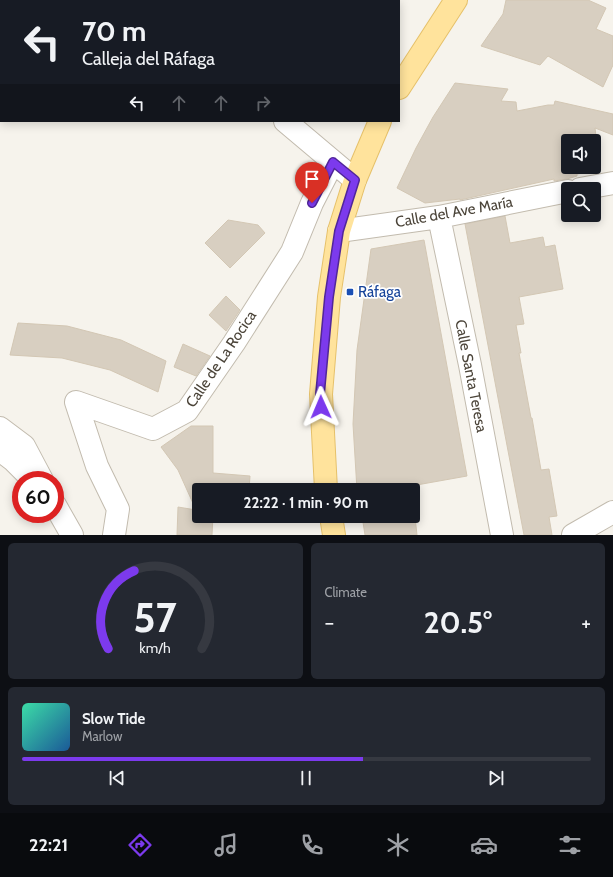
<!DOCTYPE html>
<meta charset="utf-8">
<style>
:root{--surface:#171b24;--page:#242831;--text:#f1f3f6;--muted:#9ea1a6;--line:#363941;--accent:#7c3aed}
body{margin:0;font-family:Cabin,sans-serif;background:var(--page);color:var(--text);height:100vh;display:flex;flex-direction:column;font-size:15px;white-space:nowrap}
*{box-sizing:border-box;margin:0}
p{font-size:13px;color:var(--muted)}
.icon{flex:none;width:22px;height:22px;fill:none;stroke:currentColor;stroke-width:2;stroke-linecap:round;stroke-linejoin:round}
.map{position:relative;height:535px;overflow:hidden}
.details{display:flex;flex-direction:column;gap:8px;padding:8px;background:#0d0f14;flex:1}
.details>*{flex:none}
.banner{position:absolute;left:0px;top:0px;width:400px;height:122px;box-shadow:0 2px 10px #0003;background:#171b24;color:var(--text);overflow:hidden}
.buttons{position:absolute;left:561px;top:134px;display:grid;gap:8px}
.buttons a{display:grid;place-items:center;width:40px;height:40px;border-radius:4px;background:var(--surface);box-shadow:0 2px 10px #0003;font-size:20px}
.speed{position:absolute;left:12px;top:471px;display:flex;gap:8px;font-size:20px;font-weight:700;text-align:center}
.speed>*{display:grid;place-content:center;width:52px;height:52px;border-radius:50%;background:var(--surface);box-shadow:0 2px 10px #0003;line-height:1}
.speed .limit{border:6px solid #d22;background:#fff;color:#111}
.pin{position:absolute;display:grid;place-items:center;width:34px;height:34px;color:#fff;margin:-41px -17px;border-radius:50% 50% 50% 0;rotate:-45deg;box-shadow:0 0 4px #0007}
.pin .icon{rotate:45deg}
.me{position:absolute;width:44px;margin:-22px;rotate:359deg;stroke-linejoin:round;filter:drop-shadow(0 0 3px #0008)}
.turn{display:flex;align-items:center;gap:14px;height:84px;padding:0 16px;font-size:18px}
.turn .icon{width:52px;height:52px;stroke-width:2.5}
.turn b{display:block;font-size:28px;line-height:34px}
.lanes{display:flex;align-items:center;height:38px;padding:0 16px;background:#0003;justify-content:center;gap:20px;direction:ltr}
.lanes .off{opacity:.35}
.big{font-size:30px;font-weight:700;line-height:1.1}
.details .widget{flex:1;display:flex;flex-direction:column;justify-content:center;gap:6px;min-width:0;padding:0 14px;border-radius:6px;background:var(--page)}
.details .dial{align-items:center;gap:0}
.dial svg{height:104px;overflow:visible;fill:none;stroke:var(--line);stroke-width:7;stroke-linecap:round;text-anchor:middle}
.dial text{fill:var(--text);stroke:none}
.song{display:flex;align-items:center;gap:12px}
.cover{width:48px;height:48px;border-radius:6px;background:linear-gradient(135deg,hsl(160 70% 55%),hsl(210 70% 35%))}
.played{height:4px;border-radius:2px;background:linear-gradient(90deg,var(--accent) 60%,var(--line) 60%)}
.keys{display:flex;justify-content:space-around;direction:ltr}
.heat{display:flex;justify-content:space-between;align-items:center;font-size:22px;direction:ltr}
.details .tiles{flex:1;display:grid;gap:8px;grid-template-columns:1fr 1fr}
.widget:last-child{grid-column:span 2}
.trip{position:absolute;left:192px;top:483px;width:228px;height:40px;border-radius:4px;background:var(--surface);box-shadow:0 2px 10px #0003;font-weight:700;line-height:40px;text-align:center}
.tab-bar{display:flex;height:64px;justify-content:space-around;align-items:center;background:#090b0e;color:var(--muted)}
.tab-bar .icon{width:28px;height:28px}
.tab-bar .active{color:var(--accent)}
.tab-bar b{font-size:18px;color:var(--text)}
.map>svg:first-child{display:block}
.building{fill:#d8cfc1;stroke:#d3c7b4;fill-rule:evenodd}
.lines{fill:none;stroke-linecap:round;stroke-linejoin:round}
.minor-casing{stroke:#c2bbae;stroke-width:24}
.major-casing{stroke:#e6c16a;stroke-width:24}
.minor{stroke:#fff;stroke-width:22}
.major{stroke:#ffe39c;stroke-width:22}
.rail-casing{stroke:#9a9a9a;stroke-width:4.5}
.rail{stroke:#fff;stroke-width:3;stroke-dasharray:9;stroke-linecap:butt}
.route-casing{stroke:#51269a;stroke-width:10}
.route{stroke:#7c3aed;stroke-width:7}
.transit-dot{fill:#1a4fb4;stroke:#fff;stroke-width:1.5}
.labels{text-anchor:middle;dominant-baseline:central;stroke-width:3.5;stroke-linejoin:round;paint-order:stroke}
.street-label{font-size:15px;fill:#4b4439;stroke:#fff}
.transit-label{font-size:15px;fill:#164399;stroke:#fff;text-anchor:start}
</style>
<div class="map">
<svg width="613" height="535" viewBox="0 0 613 535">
<rect width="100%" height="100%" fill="#f6f3ec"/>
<!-- building -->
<path class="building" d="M 506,0 L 588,0 L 606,8 L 596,29 L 613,36 L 613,65 L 603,87 L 548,56 L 540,65 L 481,46 L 503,14 Z
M 455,83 L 508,89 L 501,101 L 516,102 L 517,111 L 548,105 L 554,105 L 555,101 L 613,114 L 613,135 L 595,128 L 600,170 L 577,174 L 577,176 L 567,179 L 554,181 L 554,179 L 460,200 L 460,199 L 425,203 L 397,188 L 416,148 L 433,117 ZM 568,141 L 594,141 L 594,167 L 568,167 Z
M 505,216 L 510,243 L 543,237 L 545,247 L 555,245 L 563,289 L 519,297 L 524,324 L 516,325 L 521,353 L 519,353 L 531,418 L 532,418 L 541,470 L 549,469 L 557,516 L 549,517 L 552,535 L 524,535 L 465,224 Z
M 228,220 L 258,225 L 265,233 L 230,268 L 205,243 Z
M 424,240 L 467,476 L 411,486 L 412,490 L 357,490 L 353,424 L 357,350 L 371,249 Z
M 226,296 L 240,310 L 226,331 L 209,315 Z
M 18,323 L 67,326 L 121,340 L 166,361 L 158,392 L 110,370 L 62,358 L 10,355 Z
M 183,344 L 210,356 L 196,376 L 174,367 Z
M 191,426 L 213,426 L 213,473 L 250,476 L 249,490 L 199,490 L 199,516 L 213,516 L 212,535 L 177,535 L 178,507 L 196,510 L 178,470 L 161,447 Z
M 413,499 L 417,535 L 365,535 L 362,516 L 413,516 Z"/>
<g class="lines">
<defs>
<path id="minor" d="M 206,0 L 207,1
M 285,121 L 355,180
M 580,189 L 613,183
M 439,217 L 470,365 L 502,535
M 339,231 L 439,217 L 568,191
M 0,428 L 24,446 L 42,480
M 0,450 L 13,460 L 33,480
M 55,505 L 72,535
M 114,535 L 118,509 L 97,466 L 76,402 L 153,429 L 187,411 L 234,343 L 292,252 L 312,203 L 333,162
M 573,535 L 613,512"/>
<path id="major" d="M 399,88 L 456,0
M 326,490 L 321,394 L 329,297 L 339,231 L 355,180 L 380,121
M 331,516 L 334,535"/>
</defs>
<!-- minor casing -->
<use href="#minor" class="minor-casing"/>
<!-- major casing -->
<use href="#major" class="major-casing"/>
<!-- minor -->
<use href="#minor" class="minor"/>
<!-- major -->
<use href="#major" class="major"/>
<defs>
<path id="rail" d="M 37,1 L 37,0
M 0,101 L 1,96"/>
</defs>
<!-- rail casing -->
<use href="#rail" class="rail-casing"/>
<!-- rail -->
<use href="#rail" class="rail"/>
</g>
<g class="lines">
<defs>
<path id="route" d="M 312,203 L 333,162 L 355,180 L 339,231 L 329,297 L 320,394 L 321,407"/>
</defs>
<!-- route casing -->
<use href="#route" class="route-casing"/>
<!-- route -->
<use href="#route" class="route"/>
</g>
<!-- markers -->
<rect class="transit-dot" x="346" y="288" width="8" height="8" rx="2"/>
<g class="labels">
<!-- street labels -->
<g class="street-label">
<text transform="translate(454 212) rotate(-10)">Calle del Ave María</text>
<text transform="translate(221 359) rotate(-56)">Calle de La Rocica</text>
<text transform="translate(471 376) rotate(79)">Calle Santa Teresa</text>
</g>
<!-- transit labels -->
<g class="transit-label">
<text x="358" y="292">Ráfaga</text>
</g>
</g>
</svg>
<div class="buttons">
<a><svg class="icon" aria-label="sound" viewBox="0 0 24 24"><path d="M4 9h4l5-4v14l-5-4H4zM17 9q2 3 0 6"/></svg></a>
<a><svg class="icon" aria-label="search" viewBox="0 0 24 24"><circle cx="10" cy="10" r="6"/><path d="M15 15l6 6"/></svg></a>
</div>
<div class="speed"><div class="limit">60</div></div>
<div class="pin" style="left:312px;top:203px;background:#d93025"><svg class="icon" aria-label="arrive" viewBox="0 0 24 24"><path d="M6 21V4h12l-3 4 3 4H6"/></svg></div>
<svg class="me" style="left:321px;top:407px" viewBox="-20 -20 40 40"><path d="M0-17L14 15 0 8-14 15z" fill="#7c3aed" stroke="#fff" stroke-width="4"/></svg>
<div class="trip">22:22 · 1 min · 90 m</div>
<div class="banner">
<div class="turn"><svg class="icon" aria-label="left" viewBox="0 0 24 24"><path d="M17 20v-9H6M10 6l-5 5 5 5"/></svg><div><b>70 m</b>Calleja del Ráfaga</div></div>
<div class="lanes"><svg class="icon" aria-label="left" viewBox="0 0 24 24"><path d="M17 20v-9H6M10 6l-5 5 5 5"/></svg><svg class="icon off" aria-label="ahead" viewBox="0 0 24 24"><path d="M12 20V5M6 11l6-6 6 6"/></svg><svg class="icon off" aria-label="ahead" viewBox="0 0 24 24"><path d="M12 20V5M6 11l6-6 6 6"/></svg><svg class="icon off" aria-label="right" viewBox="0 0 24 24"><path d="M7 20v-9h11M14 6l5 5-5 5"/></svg></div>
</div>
</div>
<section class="details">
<div class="tiles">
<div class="widget dial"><svg viewBox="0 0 100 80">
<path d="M14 69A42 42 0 1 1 86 69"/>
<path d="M14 69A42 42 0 0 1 34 9" stroke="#7c3aed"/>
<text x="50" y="56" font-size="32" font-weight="700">57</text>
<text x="50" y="72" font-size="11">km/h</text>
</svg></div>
<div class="widget"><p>Climate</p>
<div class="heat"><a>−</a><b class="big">20.5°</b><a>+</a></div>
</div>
<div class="widget">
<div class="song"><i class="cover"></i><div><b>Slow Tide</b><p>Marlow</p></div></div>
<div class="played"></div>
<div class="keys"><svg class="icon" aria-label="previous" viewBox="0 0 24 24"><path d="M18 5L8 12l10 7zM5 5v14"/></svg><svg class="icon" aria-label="pause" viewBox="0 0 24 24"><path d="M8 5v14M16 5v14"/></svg><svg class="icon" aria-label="next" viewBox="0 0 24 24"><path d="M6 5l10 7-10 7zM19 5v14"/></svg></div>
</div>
</div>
</section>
<nav class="tab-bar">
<b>22:21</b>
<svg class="icon active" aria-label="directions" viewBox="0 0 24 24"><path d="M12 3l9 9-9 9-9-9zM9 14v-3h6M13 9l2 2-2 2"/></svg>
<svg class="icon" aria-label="music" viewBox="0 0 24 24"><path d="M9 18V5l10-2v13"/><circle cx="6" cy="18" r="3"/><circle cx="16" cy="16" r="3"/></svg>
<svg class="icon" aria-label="phone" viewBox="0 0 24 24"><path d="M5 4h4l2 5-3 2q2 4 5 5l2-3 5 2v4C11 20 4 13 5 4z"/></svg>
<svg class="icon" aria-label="climate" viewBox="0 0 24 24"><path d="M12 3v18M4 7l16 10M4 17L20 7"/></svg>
<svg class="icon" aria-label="car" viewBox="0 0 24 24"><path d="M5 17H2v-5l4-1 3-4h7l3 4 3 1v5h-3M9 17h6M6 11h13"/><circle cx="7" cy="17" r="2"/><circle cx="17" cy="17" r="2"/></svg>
<svg class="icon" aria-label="filters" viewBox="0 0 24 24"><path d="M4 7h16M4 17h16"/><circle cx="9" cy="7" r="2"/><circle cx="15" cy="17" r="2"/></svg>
</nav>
